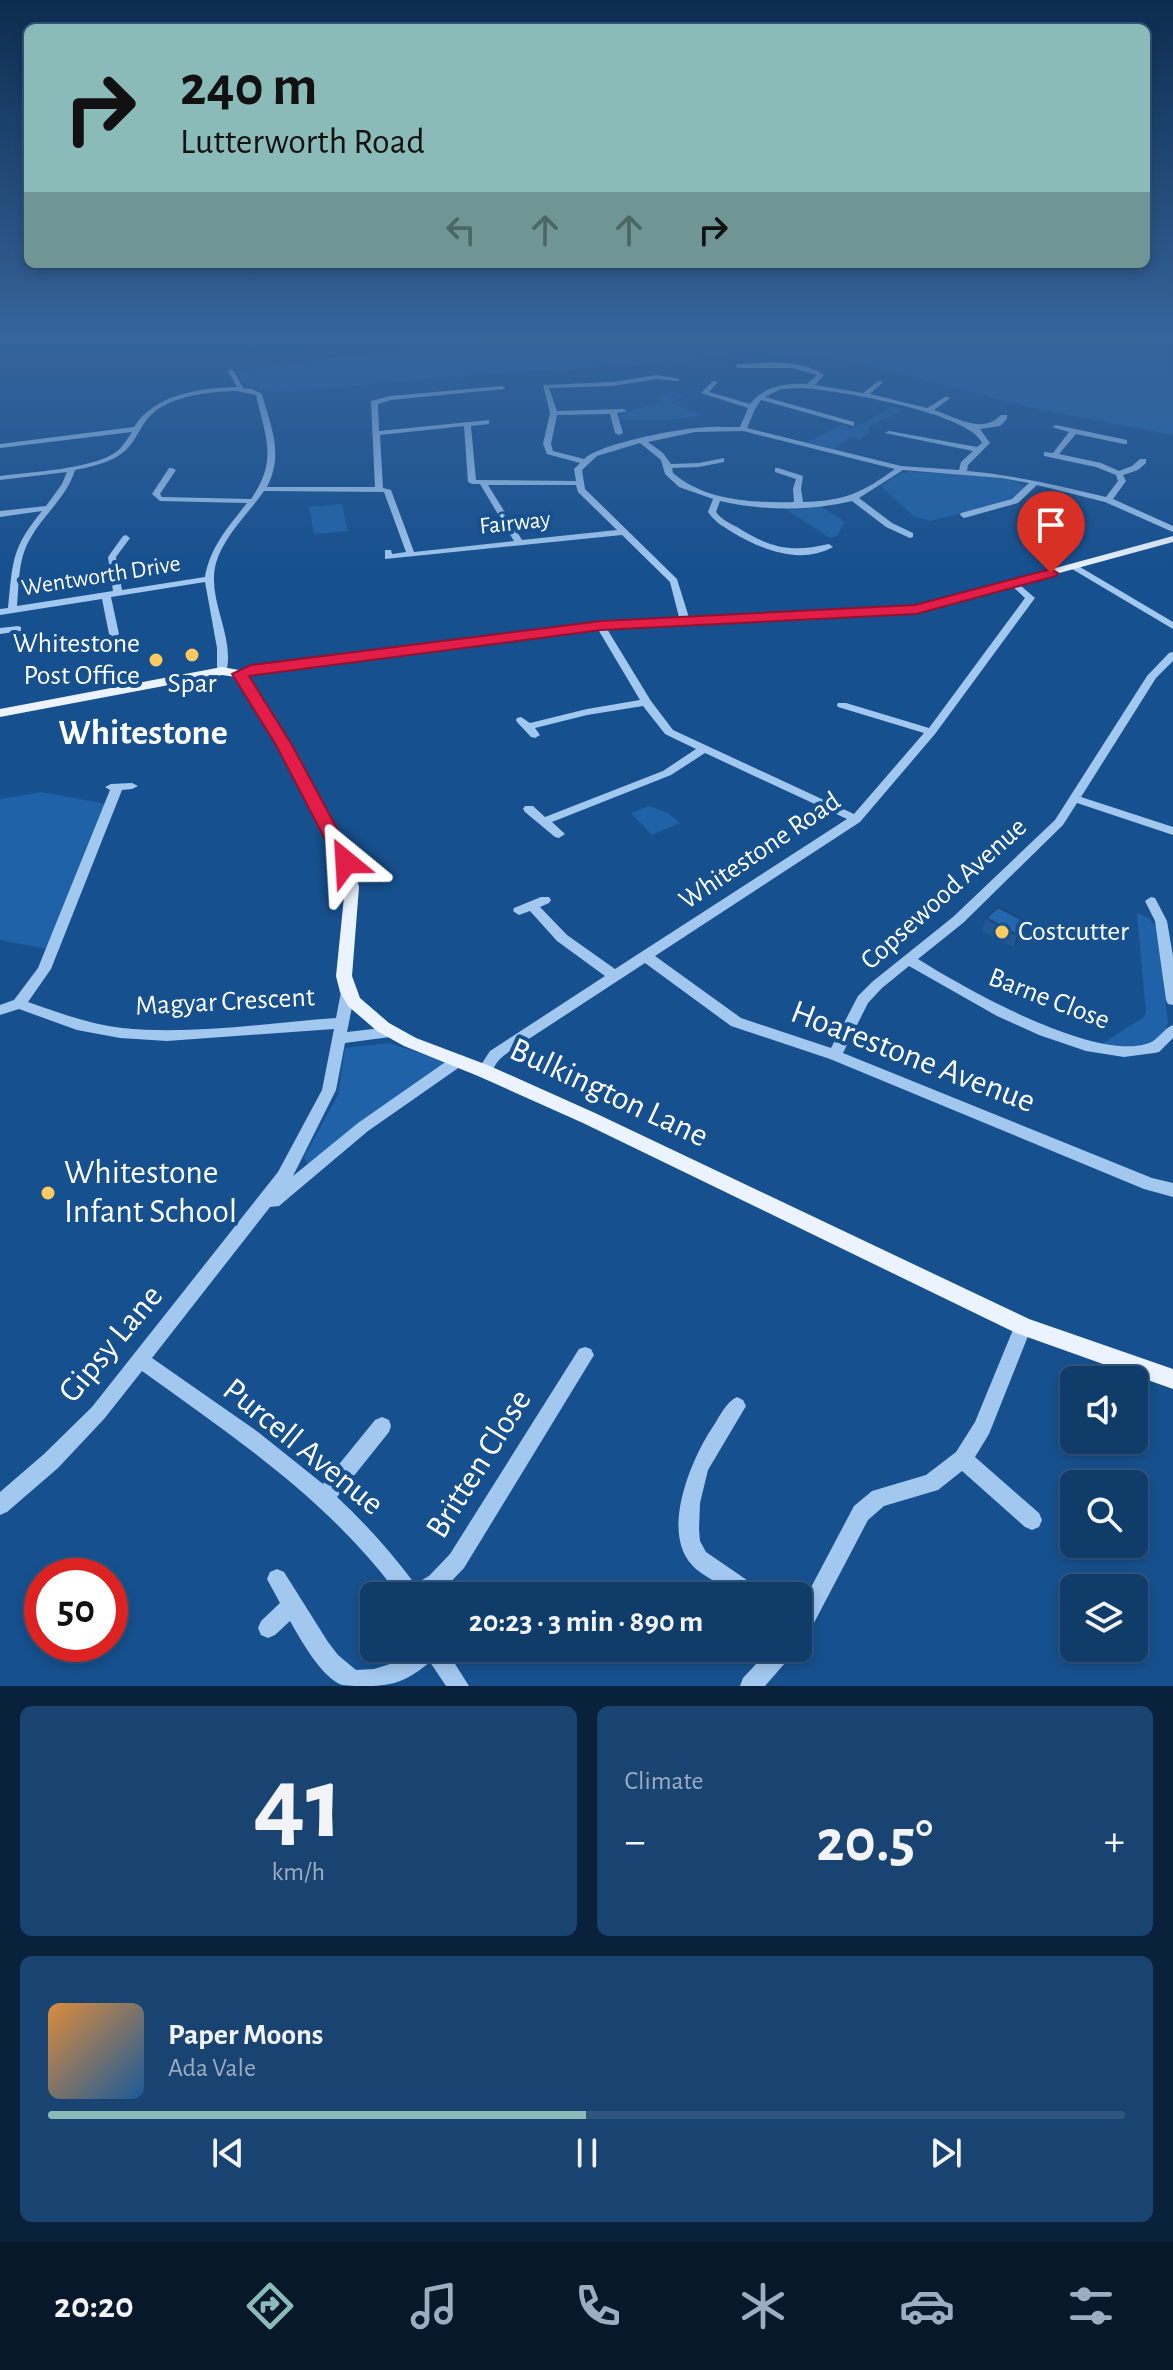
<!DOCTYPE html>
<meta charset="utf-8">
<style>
:root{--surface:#103c6a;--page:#194370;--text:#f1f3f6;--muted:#9cadc1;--line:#30567e;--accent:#8bbbb9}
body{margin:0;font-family:"Alegreya Sans",sans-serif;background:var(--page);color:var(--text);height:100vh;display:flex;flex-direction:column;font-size:30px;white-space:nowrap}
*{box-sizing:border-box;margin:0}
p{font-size:26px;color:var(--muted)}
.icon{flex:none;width:44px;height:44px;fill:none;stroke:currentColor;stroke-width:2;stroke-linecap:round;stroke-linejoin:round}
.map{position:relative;height:1686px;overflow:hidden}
.details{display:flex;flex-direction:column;gap:20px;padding:20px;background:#09213a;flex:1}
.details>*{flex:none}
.guide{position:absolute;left:24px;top:24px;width:1126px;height:244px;border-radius:12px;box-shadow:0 4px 12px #0003,0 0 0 2px var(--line);background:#8bbbb9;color:#111;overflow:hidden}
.buttons{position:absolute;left:1060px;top:1366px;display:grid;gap:16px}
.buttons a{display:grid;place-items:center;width:88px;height:88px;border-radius:12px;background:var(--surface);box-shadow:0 4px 12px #0003,0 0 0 2px var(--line);font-size:40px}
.speed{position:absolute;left:24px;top:1558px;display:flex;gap:16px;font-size:40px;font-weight:700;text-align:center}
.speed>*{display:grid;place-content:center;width:104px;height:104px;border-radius:50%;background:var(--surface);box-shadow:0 4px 12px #0003,0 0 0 2px var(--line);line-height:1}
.speed .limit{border:12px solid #d22;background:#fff;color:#111}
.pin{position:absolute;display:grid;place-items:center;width:68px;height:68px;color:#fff;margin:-82px -34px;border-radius:50% 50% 50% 0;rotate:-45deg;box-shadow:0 0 8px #0007}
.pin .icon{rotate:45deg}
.me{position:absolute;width:88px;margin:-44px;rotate:333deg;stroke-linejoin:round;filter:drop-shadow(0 0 6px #0008)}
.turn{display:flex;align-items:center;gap:28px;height:168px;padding:0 24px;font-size:36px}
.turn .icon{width:104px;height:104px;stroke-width:2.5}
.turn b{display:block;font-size:56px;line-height:68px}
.lanes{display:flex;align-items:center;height:76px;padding:0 24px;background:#0003;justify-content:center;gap:40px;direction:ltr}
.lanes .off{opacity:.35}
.big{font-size:60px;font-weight:600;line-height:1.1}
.details .card{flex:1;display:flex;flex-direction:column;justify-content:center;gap:12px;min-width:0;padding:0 28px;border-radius:12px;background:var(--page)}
.details .dial{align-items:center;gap:0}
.dial b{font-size:104px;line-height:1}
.song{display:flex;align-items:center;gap:24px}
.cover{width:96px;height:96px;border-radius:12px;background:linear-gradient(135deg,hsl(30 70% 55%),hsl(210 70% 35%))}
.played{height:8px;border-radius:4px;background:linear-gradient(90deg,var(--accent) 50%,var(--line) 50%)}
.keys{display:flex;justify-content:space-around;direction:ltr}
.heat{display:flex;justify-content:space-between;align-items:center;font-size:44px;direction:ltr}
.details .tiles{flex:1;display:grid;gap:20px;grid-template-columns:1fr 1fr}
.card:last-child{grid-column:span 2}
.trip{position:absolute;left:360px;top:1582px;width:452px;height:80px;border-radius:12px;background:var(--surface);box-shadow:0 4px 12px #0003,0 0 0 2px var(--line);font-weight:600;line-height:80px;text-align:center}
.menu{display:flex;height:128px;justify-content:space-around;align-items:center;background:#06182a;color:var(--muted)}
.menu .icon{width:56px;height:56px}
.menu .active{color:var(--accent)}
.menu b{font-size:36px;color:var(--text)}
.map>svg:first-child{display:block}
.green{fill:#1f62a7}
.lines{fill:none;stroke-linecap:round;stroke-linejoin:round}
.minor{fill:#a2c8ef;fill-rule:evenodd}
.major{fill:#eaf3ff;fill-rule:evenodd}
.wall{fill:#205994}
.shaded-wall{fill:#1a4878}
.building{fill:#2567ac;stroke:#1a4878;stroke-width:2}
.route{fill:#e11d48;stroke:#92132f;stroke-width:2}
.poi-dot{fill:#ffca60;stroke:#16508e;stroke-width:3}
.labels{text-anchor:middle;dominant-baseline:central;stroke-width:8;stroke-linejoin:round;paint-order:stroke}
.far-street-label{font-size:24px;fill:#fff;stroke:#16508e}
.poi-label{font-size:28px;fill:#fff;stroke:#16508e;text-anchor:end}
.street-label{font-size:28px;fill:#fff;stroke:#16508e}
.near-street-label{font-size:34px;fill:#fff;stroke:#16508e}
.near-poi-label{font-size:34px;fill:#fff;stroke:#16508e;text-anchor:start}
.district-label{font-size:36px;font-weight:bold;fill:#fff;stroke:#16508e}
</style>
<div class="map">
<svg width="1173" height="1686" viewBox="0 0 1173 1686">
<rect width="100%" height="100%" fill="#16508e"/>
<!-- green -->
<path class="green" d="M 527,336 L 1125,336 L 1173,354 L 1173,435 L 1042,410 L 846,360 L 742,354 L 666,363 L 486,374 L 270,393 L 246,385 L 235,371 L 351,355 L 516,342 Z
M 670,391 L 685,396 L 670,403 L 704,415 L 669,420 L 621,420 L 618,417 L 627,412 L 663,402 L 659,398 Z
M 892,406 L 905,410 C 892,417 880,419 868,428 L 870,432 L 860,439 L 850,437 L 834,449 L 807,442 L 843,424 L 849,428 L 863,424 Z
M 910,472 C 933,474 1013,472 1025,488 L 1008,501 L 931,521 L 913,516 L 881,486 L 901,473 Z
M 342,504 L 348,531 L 314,534 L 309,507 Z
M 822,507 L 845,522 L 837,536 L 830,538 L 787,510 Z
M 41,792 L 107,804 L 47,949 L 0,940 L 0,799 Z
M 649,806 L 668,813 L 680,823 L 652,835 L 631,813 Z
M 1137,913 L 1149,918 L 1157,928 L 1168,1022 L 1166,1031 C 1148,1047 1125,1053 1103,1043 L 1144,1017 L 1146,1012 Z
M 389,1043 L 446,1062 L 308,1164 L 304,1157 L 338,1095 L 345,1048 Z"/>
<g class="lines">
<!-- minor -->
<path class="minor" d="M 758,363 C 781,362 805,362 824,375 L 815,385 L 863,393 L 878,381 L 882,381 L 882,383 L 870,394 L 927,408 L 945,397 L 949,397 L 949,399 L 934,410 C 956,417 982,435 1001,415 L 1007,415 L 1007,419 L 1000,426 L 980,429 L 990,443 L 968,465 L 967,471 C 1015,475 1060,486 1106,497 L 1118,481 L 1116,475 L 1096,467 L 1044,456 L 1044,452 L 1053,453 L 1069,432 L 1052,427 L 1056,425 L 1127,440 L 1127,444 L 1124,444 L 1076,434 L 1059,454 L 1101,463 L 1119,471 L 1132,466 L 1140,459 L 1146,459 L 1146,463 L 1138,470 L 1123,475 L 1126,481 L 1113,499 L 1173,526 L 1173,532 L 1105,502 L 1037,485 L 1018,503 L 964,518 L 960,515 L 961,513 L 1012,499 L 1029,483 L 1001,478 L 903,470 L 859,498 L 892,523 L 913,533 L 913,537 L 910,538 L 886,527 L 852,501 C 810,511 763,511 720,501 L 716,512 C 721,519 729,523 737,527 C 770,548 790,553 829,544 L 833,547 C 800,565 762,550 732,532 C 722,526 714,521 708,512 L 713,499 L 679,487 L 665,474 L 661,460 L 640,443 L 597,456 L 582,470 L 585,489 L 677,579 L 690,621 L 688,623 L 682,623 L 680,621 L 670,582 L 622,535 L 385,559 L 385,550 L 391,550 L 392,554 L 406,552 L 384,492 L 264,491 C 248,514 224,536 216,563 C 206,600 236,637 226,673 L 222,674 L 217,671 L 217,648 L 205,582 L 111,597 L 119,634 L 114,637 L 109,634 L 102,599 L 0,615 L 0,609 L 8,608 C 13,561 11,549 42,511 L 0,517 L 0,511 L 46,506 L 62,484 L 67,472 L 0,480 L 0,476 C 30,472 93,469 116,452 C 123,447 127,439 132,432 L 0,448 L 0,444 L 134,427 C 155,394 200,388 237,387 L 228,371 L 231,369 L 234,371 L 243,388 L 252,389 L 262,394 C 271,428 284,453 267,487 L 375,487 L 371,401 L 390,396 L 502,386 L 505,388 L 504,389 L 391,400 L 378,404 L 379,431 L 489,420 L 489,424 L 471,426 L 476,480 L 576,481 L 574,469 L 580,463 L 547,454 L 543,444 L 550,413 L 543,385 L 613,382 L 657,375 L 680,379 L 677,381 L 657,379 L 613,386 L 549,388 L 557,411 L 623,409 L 627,411 L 617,413 L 623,433 L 619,435 L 615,433 L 610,414 L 557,415 L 551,444 L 553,451 L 584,459 C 600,444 672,430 697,428 C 711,426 726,427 740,427 L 748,408 L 701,393 L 713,381 L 718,382 L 709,392 L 750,404 C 764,386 785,383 807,384 L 817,375 L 792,368 L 738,368 L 735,366 L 738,364 ZM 803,388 C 836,390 970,413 982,443 L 977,447 L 889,431 L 885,433 L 973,451 L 961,462 L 959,470 L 901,466 L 747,428 L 755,409 L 761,400 L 854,426 L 854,422 L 765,397 L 781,389 ZM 236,391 L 256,395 C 266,439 278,460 251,499 L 162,497 L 160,494 L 176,470 L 172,468 L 169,468 L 152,494 L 160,501 L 247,503 C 229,526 210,547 205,577 L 122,590 L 116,557 L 130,538 L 126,535 L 123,536 L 108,557 L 113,591 L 17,606 C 19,584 18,559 30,539 C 43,515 67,497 75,470 C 98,465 121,461 134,440 C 140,431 144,421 152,414 C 173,395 209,392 236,391 ZM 464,426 L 468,482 L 472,484 L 480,484 L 514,541 L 414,552 L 391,490 L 383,488 L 380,435 ZM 743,431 L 895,469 C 862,493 844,501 803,502 L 801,489 L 803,476 L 778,468 L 775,468 L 775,472 L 796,479 L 793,489 L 794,502 C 754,503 705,501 673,473 L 672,468 L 699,467 L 724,462 L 724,458 L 699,463 L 671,464 L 663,453 L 648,442 L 695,432 ZM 488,485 L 576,485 L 578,492 L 617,530 L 522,540 Z
M 1075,564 L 1173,622 L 1173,629 L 1072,569 L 1072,565 Z
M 1015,581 L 1035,598 L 935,734 L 860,822 L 655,956 L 741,1018 L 831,1048 L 858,996 L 872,982 L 953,917 L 1055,820 L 1147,676 L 1169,653 L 1173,652 L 1173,661 L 1156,678 L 1081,797 L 1173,827 L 1173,835 L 1077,803 L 1063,825 L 963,923 L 918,959 C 964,988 1096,1063 1149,1043 C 1158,1040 1163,1029 1173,1025 L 1173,1038 L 1159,1052 L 1154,1053 L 1124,1057 L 1086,1051 L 1039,1035 L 997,1016 L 909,966 L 882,988 L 868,1003 L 843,1053 L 1152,1178 L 1173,1183 L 1173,1197 L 1144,1189 L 830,1059 L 731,1026 L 645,963 L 518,1046 C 512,1050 505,1054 500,1059 C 491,1068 494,1077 479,1075 L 477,1071 L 490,1051 L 605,976 L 557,941 L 530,911 L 519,915 L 513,911 L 514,908 L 541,897 L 549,897 L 551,900 L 549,903 L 540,907 L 567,935 L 615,969 L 847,819 L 705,753 L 671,775 L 552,822 L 565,834 L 559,838 L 555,837 L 525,812 L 523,809 L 525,806 L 533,806 L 545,817 L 663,771 L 696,749 L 665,734 L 643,706 L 587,715 L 535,728 L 540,735 L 535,738 L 531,737 L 517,722 L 516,720 L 517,718 L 521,717 L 530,723 L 587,709 L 640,700 L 596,626 L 598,624 L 604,624 L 651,701 L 673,730 L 854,814 L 924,733 L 838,707 L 837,705 L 838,703 L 846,703 L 929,728 L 1025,598 L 1010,584 Z
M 18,626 L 21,627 L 21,631 L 0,634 L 0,628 Z
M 132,783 L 138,786 L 132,789 L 122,790 L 51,969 L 28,1002 C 59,1013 89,1024 122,1028 C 191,1035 267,1023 336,1018 L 341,992 L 343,989 L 353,989 L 355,992 L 347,1032 L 390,1027 L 395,1028 L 397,1032 L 395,1036 L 390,1037 L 345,1043 L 336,1090 L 293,1176 L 358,1123 L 454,1056 L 459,1055 L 464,1056 L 466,1060 L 464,1064 L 368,1131 L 279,1206 L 270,1207 L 152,1358 L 258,1432 L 323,1484 L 375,1420 L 382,1417 L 389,1420 L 391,1426 L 389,1432 L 337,1497 C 366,1524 391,1552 415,1584 L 429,1576 L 450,1554 L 579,1349 L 585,1347 L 591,1349 L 594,1355 L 464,1568 L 443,1590 L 433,1596 L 399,1596 C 331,1502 235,1438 142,1371 L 104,1419 L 58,1468 L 7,1512 L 0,1515 L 0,1492 L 44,1454 L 92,1407 L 278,1172 L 322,1090 L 334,1029 L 167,1041 L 120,1038 L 77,1030 L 19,1009 L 0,1015 L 0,1005 L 14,1000 L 38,968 L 110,790 L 105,787 L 111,784 Z
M 1151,897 L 1155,898 L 1167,921 L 1173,956 L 1173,1005 L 1168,1004 L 1166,1000 L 1155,921 L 1145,901 Z
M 1023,1318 L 1029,1320 L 1032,1326 L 989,1434 L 975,1457 L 1039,1513 L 1042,1520 L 1039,1527 L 1032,1530 L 1025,1527 L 962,1471 L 938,1490 L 884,1506 L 868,1520 L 805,1640 L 798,1643 L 798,1612 L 854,1506 L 872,1491 L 926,1475 L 956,1452 L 975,1422 L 1017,1320 Z
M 737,1397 L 743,1400 L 746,1406 L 708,1470 L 700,1503 L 699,1529 L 700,1541 L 706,1552 L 760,1589 L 763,1596 C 734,1596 736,1596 712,1580 C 705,1575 697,1571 692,1565 C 660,1531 692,1457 714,1425 C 720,1416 726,1402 737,1397 Z
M 277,1569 L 284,1572 L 328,1642 L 338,1655 L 356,1670 L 374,1669 L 390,1664 L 414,1648 L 445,1648 L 469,1686 L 446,1686 L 430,1662 C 408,1680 395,1686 367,1686 C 359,1686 349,1686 342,1685 C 321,1677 301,1640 290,1621 L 275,1635 L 268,1638 L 261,1635 L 258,1628 L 261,1621 L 280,1603 L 267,1579 L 270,1572 Z
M 771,1648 L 795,1648 L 792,1655 L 765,1686 L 740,1686 L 743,1678 Z"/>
<!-- major -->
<path class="major" d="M 1173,536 L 1173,542 L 916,612 L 601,629 L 247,676 L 290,745 L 353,862 L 359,887 L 352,976 L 360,998 L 389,1023 L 416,1038 L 490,1066 L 595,1113 L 1029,1319 L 1173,1369 L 1173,1389 L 1016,1333 L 583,1123 L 478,1076 L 404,1046 L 377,1031 L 348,1006 L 340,992 L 336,976 L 345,887 L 339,862 L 278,745 L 236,677 L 222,675 L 0,717 L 0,709 L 222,667 L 239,670 L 251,666 L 601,623 L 916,606 Z"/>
</g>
<!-- wall -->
<path class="wall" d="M 986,918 L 1029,923 L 1025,936 L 1014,947 L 982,931 Z"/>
<!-- shaded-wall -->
<path class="shaded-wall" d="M 1029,923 L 1025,936 L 1014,947 L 1017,935 Z"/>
<!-- building -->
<path class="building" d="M 998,907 L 1029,923 L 1017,935 L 986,918 Z"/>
<!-- sky -->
<linearGradient id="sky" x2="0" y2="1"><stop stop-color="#0c2c4e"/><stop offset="0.59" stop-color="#36649b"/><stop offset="1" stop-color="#36649b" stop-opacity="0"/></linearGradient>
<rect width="1173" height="572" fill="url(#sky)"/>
<!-- route -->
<path class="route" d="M 1051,569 L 1058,573 L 1056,576 L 916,614 L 601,630 L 249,676 L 292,745 L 355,862 L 346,868 L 337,862 L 276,745 L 232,674 L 251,665 L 601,621 L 915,605 Z"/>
<!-- markers -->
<g class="poi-dot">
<circle cx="192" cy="655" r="8"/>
<circle cx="156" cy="660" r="8"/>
<circle cx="1002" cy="932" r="8"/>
<circle cx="48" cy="1193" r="8"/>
</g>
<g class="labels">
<!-- far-street labels -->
<g class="far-street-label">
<text transform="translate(515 523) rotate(-6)">Fairway</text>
<text transform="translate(101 576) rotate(-9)">Wentworth Drive</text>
</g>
<!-- poi labels -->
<g class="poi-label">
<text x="140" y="644">Whitestone<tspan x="140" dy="32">Post Office</tspan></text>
<text x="192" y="684" text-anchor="middle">Spar</text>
<text x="1018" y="932" text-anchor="start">Costcutter</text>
</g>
<!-- street labels -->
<g class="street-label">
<text transform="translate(760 851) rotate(-34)">Whitestone Road</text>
<text transform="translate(944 894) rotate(-42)">Copsewood Avenue</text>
<text transform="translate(1049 999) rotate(21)">Barne Close</text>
<text transform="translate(225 1002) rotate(-3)">Magyar Crescent</text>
</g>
<!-- near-street labels -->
<g class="near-street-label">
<text transform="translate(913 1057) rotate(21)">Hoarestone Avenue</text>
<text transform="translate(609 1093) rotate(25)">Bulkington Lane</text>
<text transform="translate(111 1344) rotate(-50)">Gipsy Lane</text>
<text transform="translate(303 1447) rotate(39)">Purcell Avenue</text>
<text transform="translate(479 1464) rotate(-58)">Britten Close</text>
</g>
<!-- near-poi labels -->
<g class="near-poi-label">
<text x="64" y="1173">Whitestone<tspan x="64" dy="39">Infant School</tspan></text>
</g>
<!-- district labels -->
<g class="district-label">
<text x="143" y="733">Whitestone</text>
</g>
</g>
</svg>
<div class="buttons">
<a><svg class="icon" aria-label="sound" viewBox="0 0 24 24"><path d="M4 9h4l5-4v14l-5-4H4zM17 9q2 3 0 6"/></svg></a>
<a><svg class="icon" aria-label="search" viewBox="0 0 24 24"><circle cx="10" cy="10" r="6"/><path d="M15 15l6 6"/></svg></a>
<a><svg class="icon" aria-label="layers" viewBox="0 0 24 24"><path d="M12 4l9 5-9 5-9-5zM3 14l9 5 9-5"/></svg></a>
</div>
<div class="speed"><div class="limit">50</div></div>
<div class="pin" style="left:1051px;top:573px;background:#d93025"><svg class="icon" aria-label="arrive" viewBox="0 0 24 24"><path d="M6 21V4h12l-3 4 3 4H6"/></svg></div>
<svg class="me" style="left:346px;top:862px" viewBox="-20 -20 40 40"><path d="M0-17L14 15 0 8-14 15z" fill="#e11d48" stroke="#fff" stroke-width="4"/></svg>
<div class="trip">20:23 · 3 min · 890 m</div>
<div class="guide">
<div class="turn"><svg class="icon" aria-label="right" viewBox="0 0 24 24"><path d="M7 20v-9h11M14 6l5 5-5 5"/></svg><div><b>240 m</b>Lutterworth Road</div></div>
<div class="lanes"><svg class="icon off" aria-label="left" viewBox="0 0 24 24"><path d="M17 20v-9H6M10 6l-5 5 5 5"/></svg><svg class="icon off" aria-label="ahead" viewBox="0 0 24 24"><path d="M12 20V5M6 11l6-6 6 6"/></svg><svg class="icon off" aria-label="ahead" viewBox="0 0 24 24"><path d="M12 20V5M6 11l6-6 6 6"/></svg><svg class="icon" aria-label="right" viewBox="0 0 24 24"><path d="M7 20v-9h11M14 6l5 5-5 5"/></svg></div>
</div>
</div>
<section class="details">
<div class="tiles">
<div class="card dial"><b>41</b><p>km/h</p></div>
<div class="card"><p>Climate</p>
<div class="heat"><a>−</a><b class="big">20.5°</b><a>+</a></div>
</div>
<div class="card">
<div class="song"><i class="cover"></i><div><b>Paper Moons</b><p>Ada Vale</p></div></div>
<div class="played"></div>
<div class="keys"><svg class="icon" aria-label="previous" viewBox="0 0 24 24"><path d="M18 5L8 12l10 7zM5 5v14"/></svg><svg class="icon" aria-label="pause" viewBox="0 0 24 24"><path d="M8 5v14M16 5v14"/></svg><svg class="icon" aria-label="next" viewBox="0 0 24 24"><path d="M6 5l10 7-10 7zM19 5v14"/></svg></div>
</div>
</div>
</section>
<nav class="menu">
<b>20:20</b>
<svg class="icon active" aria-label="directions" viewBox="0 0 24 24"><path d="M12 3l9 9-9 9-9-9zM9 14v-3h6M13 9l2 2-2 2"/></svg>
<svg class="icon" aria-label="music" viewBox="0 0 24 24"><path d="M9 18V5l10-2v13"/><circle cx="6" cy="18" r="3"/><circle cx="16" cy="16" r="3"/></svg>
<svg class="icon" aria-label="phone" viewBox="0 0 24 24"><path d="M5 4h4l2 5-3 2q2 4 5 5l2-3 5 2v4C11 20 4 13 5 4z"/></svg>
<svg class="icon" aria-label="climate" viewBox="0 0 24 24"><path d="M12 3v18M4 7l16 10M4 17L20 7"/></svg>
<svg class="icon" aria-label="car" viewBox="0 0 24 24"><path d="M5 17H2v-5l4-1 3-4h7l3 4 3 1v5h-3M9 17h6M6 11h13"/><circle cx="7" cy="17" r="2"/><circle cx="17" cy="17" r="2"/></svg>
<svg class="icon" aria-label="filters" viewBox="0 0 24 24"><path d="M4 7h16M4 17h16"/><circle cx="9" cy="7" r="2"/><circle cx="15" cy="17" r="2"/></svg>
</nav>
